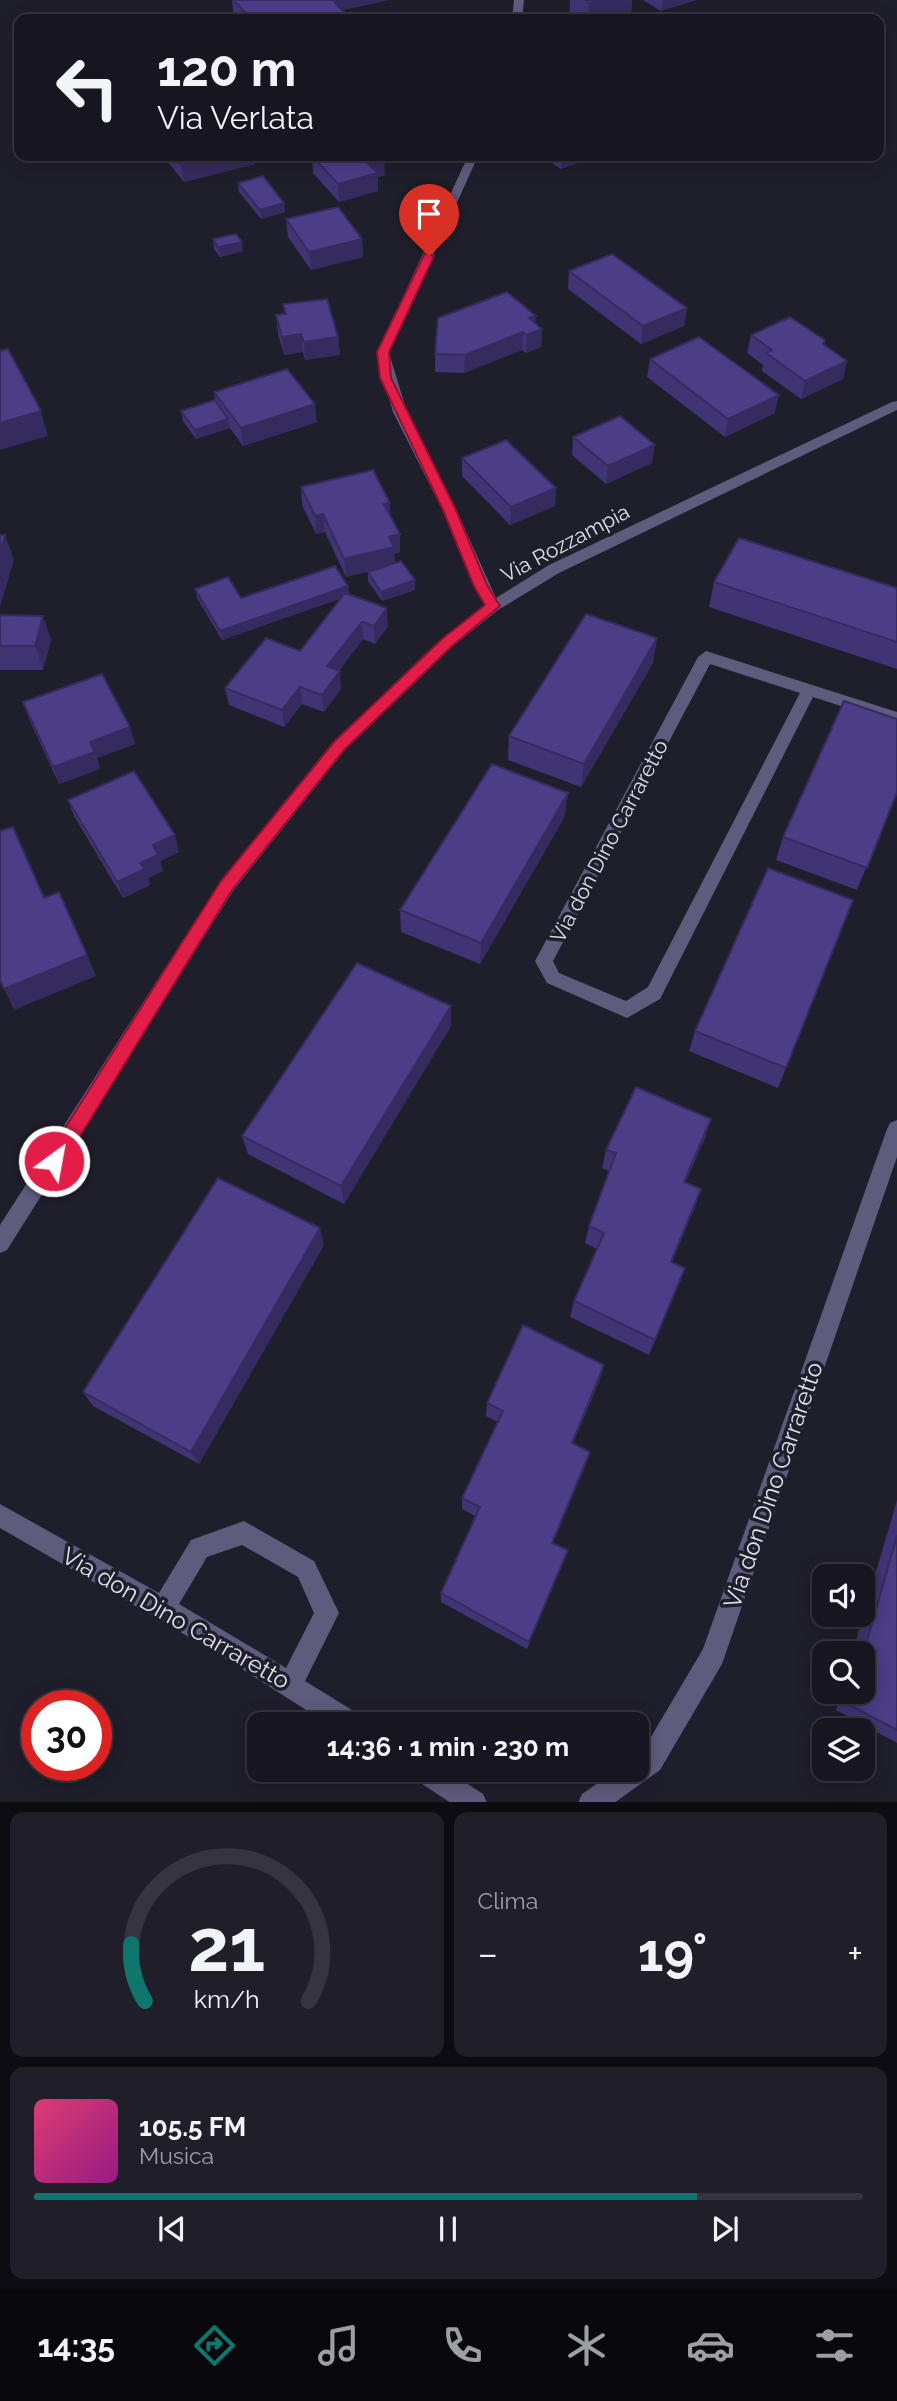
<!DOCTYPE html>
<html lang="it">
<meta charset="utf-8">
<style>
:root{--surface:#171620;--page:#201f29;--text:#f1f3f6;--muted:#9e9fa5;--line:#36353e;--accent:#0f766e}
body{margin:0;font-family:Raleway,sans-serif;background:var(--page);color:var(--text);height:100vh;display:flex;flex-direction:column;font-size:26px;white-space:nowrap}
*{box-sizing:border-box;margin:0}
p{font-size:23px;color:var(--muted)}
.icon{flex:none;width:38px;height:38px;fill:none;stroke:currentColor;stroke-width:2;stroke-linecap:round;stroke-linejoin:round}
.map{position:relative;height:1802px;overflow:hidden}
.side{display:flex;flex-direction:column;gap:10px;padding:10px;background:#0d0c12;flex:1}
.side>*{flex:none}
.hud{position:absolute;left:14px;top:14px;width:870px;height:147px;border-radius:14px;box-shadow:0 4px 18px #0003,0 0 0 2px var(--line);background:#171620;color:var(--text);overflow:hidden}
.buttons{position:absolute;left:812px;top:1564px;display:grid;gap:14px}
.buttons a{display:grid;place-items:center;width:63px;height:63px;border-radius:14px;background:var(--surface);box-shadow:0 4px 18px #0003,0 0 0 2px var(--line);font-size:35px}
.speed{position:absolute;left:21px;top:1690px;display:flex;gap:14px;font-size:35px;font-weight:700;text-align:center}
.speed>*{display:grid;place-content:center;width:91px;height:91px;border-radius:50%;background:var(--surface);box-shadow:0 4px 18px #0003,0 0 0 2px var(--line);line-height:1}
.speed .limit{border:10px solid #d22;background:#fff;color:#111}
.pin{position:absolute;display:grid;place-items:center;width:60px;height:60px;color:#fff;margin:-72px -30px;border-radius:50% 50% 50% 0;rotate:-45deg;box-shadow:0 0 7px #0007}
.pin .icon{rotate:45deg}
.me{position:absolute;width:77px;margin:-38px;rotate:32deg;stroke-linejoin:round;filter:drop-shadow(0 0 5px #0008)}
.turn{display:flex;align-items:center;gap:24px;height:147px;padding:0 28px;font-size:32px}
.turn .icon{width:91px;height:91px;stroke-width:2.5}
.turn b{display:block;font-size:49px;line-height:60px}
.big{font-size:52px;font-weight:700;line-height:1.1}
.side .tile{flex:1;display:flex;flex-direction:column;justify-content:center;gap:10px;min-width:0;padding:0 24px;border-radius:14px;background:var(--page)}
.side .dial{align-items:center;gap:0}
.dial svg{height:182px;overflow:visible;fill:none;stroke:var(--line);stroke-width:7;stroke-linecap:round;text-anchor:middle}
.dial text{fill:var(--text);stroke:none}
.song{display:flex;align-items:center;gap:21px}
.cover{width:84px;height:84px;border-radius:10px;background:linear-gradient(135deg,hsl(340 70% 55%),hsl(310 70% 35%))}
.played{height:7px;border-radius:4px;background:linear-gradient(90deg,var(--accent) 80%,var(--line) 80%)}
.keys{display:flex;justify-content:space-around;direction:ltr}
.heat{display:flex;justify-content:space-between;align-items:center;font-size:38px;direction:ltr}
.side .tiles{flex:1;display:grid;gap:10px;grid-template-columns:1fr 1fr}
.tile:last-child{grid-column:span 2}
.trip{position:absolute;left:247px;top:1712px;width:402px;height:70px;border-radius:14px;background:var(--surface);box-shadow:0 4px 18px #0003,0 0 0 2px var(--line);font-weight:700;line-height:70px;text-align:center}
.tabs{display:flex;height:112px;justify-content:space-around;align-items:center;background:#09090d;color:var(--muted)}
.tabs .icon{width:49px;height:49px}
.tabs .on{color:var(--accent)}
.tabs b{font-size:32px;color:var(--text)}
.map>svg:first-child{display:block}
.lines{fill:none;stroke-linecap:round;stroke-linejoin:round}
.street{fill:#5f5b7d;fill-rule:evenodd}
.wall{fill:#413474}
.shaded-wall{fill:#352b5e}
.building{fill:#4c3d87;stroke:#352b5e;stroke-width:2}
.route{fill:#e11d48;stroke:#92132f;stroke-width:2}
.labels{text-anchor:middle;dominant-baseline:central;stroke-width:7;stroke-linejoin:round;paint-order:stroke}
.street-label{font-size:21px;fill:#e0dfe8;stroke:#1f1e2b}
.near-street-label{font-size:24px;fill:#e0dfe8;stroke:#1f1e2b}
</style>
<div class="map">
<svg width="897" height="1803" viewBox="0 0 897 1803">
<rect width="100%" height="100%" fill="#1f1e2b"/>
<g class="lines">
<!-- street -->
<path class="street" d="M 514,0 L 524,0 L 522,19 L 512,19 Z
M 468,156 L 478,156 L 389,353 L 407,412 L 455,507 L 496,598 L 549,565 L 892,402 L 897,401 L 897,410 L 559,573 L 498,610 L 452,647 L 345,750 L 233,891 L 7,1250 L 0,1253 L 0,1225 L 221,881 L 333,742 L 442,639 L 485,605 L 441,507 L 393,412 L 377,353 Z
M 706,651 L 897,712 L 897,724 L 813,697 L 660,999 L 627,1018 L 547,983 L 535,961 L 698,657 ZM 710,664 L 800,693 L 648,987 L 626,1001 L 559,973 L 553,961 Z
M 897,1120 L 897,1157 L 722,1664 L 660,1770 L 614,1803 L 578,1803 L 582,1794 L 618,1769 L 637,1769 L 637,1756 L 642,1752 L 703,1649 L 887,1129 L 890,1123 Z
M 0,1504 L 159,1593 L 191,1540 L 244,1521 L 314,1561 L 339,1613 L 305,1681 L 360,1715 L 363,1724 L 328,1724 L 220,1655 L 0,1528 ZM 242,1545 L 298,1577 L 314,1613 L 286,1668 L 179,1604 L 207,1557 Z
M 410,1769 L 445,1769 L 483,1794 L 487,1803 L 451,1803 L 413,1778 Z"/>
</g>
<!-- wall -->
<path class="wall" d="M 232,0 L 388,0 L 342,10 L 345,19 L 234,19 Z
M 570,0 L 632,0 L 631,15 L 627,16 L 626,19 L 569,19 Z
M 643,0 L 697,0 L 661,11 Z
M 163,156 L 254,156 L 255,164 L 184,182 Z
M 312,156 L 385,175 L 378,177 L 378,191 L 339,202 L 313,173 Z
M 541,156 L 597,156 L 561,169 Z
M 238,183 L 284,203 L 285,212 L 261,219 L 239,192 Z
M 286,219 L 362,239 L 363,257 L 311,270 L 288,237 Z
M 213,239 L 243,251 L 220,257 L 214,249 Z
M 569,271 L 687,308 L 684,326 L 641,344 L 568,289 Z
M 283,304 L 338,337 L 340,355 L 305,360 L 303,352 L 284,355 L 278,334 L 276,315 L 285,314 Z
M 535,323 L 542,329 L 541,347 L 526,353 L 522,350 L 464,373 L 435,372 L 435,354 Z
M 751,335 L 823,345 L 843,379 L 801,399 L 762,371 L 763,365 L 747,353 Z
M 650,359 L 775,413 L 725,437 L 647,377 Z
M 214,392 L 317,422 L 243,446 L 230,428 L 196,439 L 183,421 L 181,411 L 215,400 Z
M 573,437 L 652,463 L 606,484 L 572,455 Z
M 462,458 L 556,488 L 555,506 L 510,525 L 462,476 Z
M 301,487 L 390,517 L 400,552 L 394,554 L 395,563 L 415,590 L 382,601 L 368,581 L 368,572 L 370,571 L 346,577 L 325,532 L 316,534 L 302,505 Z
M 714,582 L 897,588 L 897,669 L 709,607 Z
M 348,586 L 349,594 L 388,626 L 375,644 L 363,639 L 339,671 L 341,689 L 324,712 L 302,704 L 284,727 L 229,705 L 225,688 L 300,651 L 342,598 L 222,640 L 197,598 L 195,589 L 241,598 Z
M 0,615 L 43,616 L 51,640 L 43,670 L 0,670 L 0,671 Z
M 657,638 L 653,663 L 581,787 L 508,760 L 509,736 Z
M 23,702 L 130,727 L 135,744 L 97,758 L 100,769 L 59,784 L 29,719 Z
M 897,792 L 857,890 L 776,860 L 783,837 Z
M 68,800 L 179,852 L 160,861 L 163,871 L 148,878 L 150,885 L 123,898 L 74,816 Z
M 565,816 L 480,964 L 401,932 L 400,910 Z
M 853,900 L 778,1088 L 689,1051 L 695,1031 Z
M 451,1026 L 344,1204 L 248,1154 L 242,1136 Z
M 711,1119 L 705,1138 L 685,1182 L 695,1207 L 672,1262 L 685,1268 L 649,1355 L 570,1317 L 574,1301 L 597,1249 L 585,1243 L 589,1226 L 609,1171 L 602,1168 L 606,1150 Z
M 324,1245 L 199,1464 L 93,1406 L 83,1392 Z
M 600,1379 L 573,1443 L 586,1464 L 553,1543 L 564,1560 L 527,1649 L 441,1602 L 441,1593 L 475,1516 L 462,1509 L 462,1498 L 498,1422 L 486,1416 L 487,1403 Z
M 897,1500 L 897,1743 L 836,1710 L 841,1692 L 863,1692 L 863,1654 L 852,1654 Z"/>
<!-- shaded-wall -->
<path class="shaded-wall" d="M 325,0 L 388,0 L 326,14 Z
M 601,0 L 632,0 L 631,15 L 627,16 L 626,19 L 588,19 L 589,3 Z
M 663,0 L 697,0 L 661,11 Z
M 345,13 L 345,19 L 315,19 Z
M 217,156 L 254,156 L 255,164 L 184,182 L 181,165 Z
M 562,156 L 597,156 L 561,169 Z
M 384,158 L 385,175 L 378,177 L 378,191 L 339,202 L 338,184 L 367,162 Z
M 284,203 L 285,212 L 261,219 L 260,210 Z
M 362,239 L 363,257 L 311,270 L 309,252 Z
M 242,242 L 243,251 L 220,257 L 218,247 Z
M 687,308 L 684,326 L 641,344 L 643,326 Z
M 536,316 L 535,332 L 542,329 L 541,347 L 526,353 L 527,335 L 529,318 Z
M 523,332 L 522,350 L 464,373 L 465,355 Z
M 301,334 L 303,352 L 284,355 L 282,337 Z
M 338,337 L 340,355 L 305,360 L 304,342 Z
M 847,361 L 843,379 L 801,399 L 805,381 Z
M 779,395 L 775,413 L 725,437 L 728,419 Z
M 315,404 L 317,422 L 243,446 L 241,428 Z
M 41,411 L 48,436 L 0,450 L 0,423 Z
M 228,419 L 230,428 L 196,439 L 195,430 Z
M 655,445 L 652,463 L 606,484 L 608,466 Z
M 556,488 L 555,506 L 510,525 L 511,507 Z
M 390,503 L 391,521 L 384,504 Z
M 323,514 L 325,532 L 316,534 L 315,516 Z
M 400,534 L 400,552 L 394,554 L 395,565 L 346,577 L 344,559 L 389,537 Z
M 5,535 L 14,560 L 0,607 L 0,553 Z
M 415,580 L 415,590 L 382,601 L 381,592 Z
M 348,586 L 349,595 L 222,640 L 220,631 Z
M 387,608 L 388,626 L 375,644 L 374,626 Z
M 43,616 L 51,640 L 43,670 L 35,646 Z
M 362,622 L 363,639 L 329,684 L 327,666 Z
M 657,638 L 653,663 L 581,787 L 584,764 Z
M 340,671 L 341,689 L 324,712 L 322,695 Z
M 300,687 L 302,704 L 284,727 L 282,710 Z
M 130,727 L 135,744 L 97,758 L 100,769 L 59,784 L 53,767 L 90,742 Z
M 568,793 L 565,816 L 480,964 L 481,943 Z
M 175,835 L 179,852 L 160,861 L 163,871 L 148,878 L 150,885 L 123,898 L 117,882 L 140,863 L 153,845 Z
M 87,955 L 96,976 L 14,1010 L 4,989 Z
M 451,1006 L 451,1026 L 344,1204 L 341,1186 Z
M 711,1119 L 705,1138 L 678,1200 L 684,1182 Z
M 701,1189 L 695,1207 L 665,1278 L 671,1262 Z
M 320,1228 L 324,1245 L 199,1464 L 191,1452 Z
M 604,1365 L 600,1379 L 568,1455 L 572,1443 Z
M 590,1452 L 586,1464 L 549,1552 L 552,1543 Z"/>
<!-- building -->
<path class="building" d="M 234,0 L 333,0 L 345,13 L 315,19 L 250,19 Z
M 585,0 L 601,0 L 589,3 Z
M 174,156 L 217,156 L 181,165 Z
M 312,156 L 382,156 L 384,158 L 367,162 L 378,173 L 338,184 Z
M 263,176 L 284,203 L 260,210 L 238,183 Z
M 338,207 L 362,239 L 309,252 L 286,219 Z
M 236,234 L 242,242 L 218,247 L 213,239 Z
M 612,254 L 687,308 L 643,326 L 569,271 Z
M 507,292 L 536,316 L 529,318 L 542,329 L 527,335 L 523,332 L 465,355 L 435,354 L 438,318 Z
M 327,299 L 338,337 L 304,342 L 301,334 L 282,337 L 276,315 L 286,314 L 283,304 Z
M 790,317 L 825,340 L 823,344 L 847,361 L 805,381 L 766,353 L 772,350 L 751,335 Z
M 699,337 L 779,395 L 728,419 L 650,359 Z
M 8,349 L 41,411 L 0,423 L 0,351 Z
M 287,369 L 315,404 L 241,428 L 214,392 Z
M 215,400 L 228,419 L 195,430 L 181,411 Z
M 620,416 L 655,445 L 608,466 L 573,437 Z
M 506,440 L 556,488 L 511,507 L 462,458 Z
M 373,470 L 390,503 L 384,504 L 400,534 L 389,537 L 394,547 L 344,559 L 323,514 L 315,516 L 301,487 Z
M 0,535 L 5,535 L 0,553 Z
M 739,538 L 897,588 L 897,642 L 714,582 Z
M 401,561 L 415,580 L 381,592 L 368,572 Z
M 335,566 L 348,586 L 220,631 L 195,589 L 228,577 L 241,598 Z
M 345,593 L 387,608 L 374,626 L 362,622 L 327,666 L 340,671 L 322,695 L 300,687 L 282,710 L 225,688 L 266,638 L 300,651 Z
M 586,614 L 657,638 L 584,764 L 509,736 Z
M 0,615 L 43,616 L 35,646 L 0,646 Z
M 102,674 L 130,727 L 90,742 L 95,752 L 53,767 L 23,702 Z
M 844,701 L 897,719 L 897,792 L 867,868 L 783,837 Z
M 492,764 L 568,793 L 481,943 L 400,910 Z
M 134,771 L 175,835 L 153,845 L 158,855 L 140,863 L 145,869 L 117,882 L 68,800 Z
M 13,827 L 44,898 L 59,892 L 87,955 L 4,989 L 0,980 L 0,831 Z
M 768,868 L 853,900 L 786,1068 L 695,1031 Z
M 357,963 L 451,1006 L 341,1186 L 242,1136 Z
M 636,1087 L 711,1119 L 684,1182 L 701,1189 L 671,1262 L 685,1268 L 655,1340 L 574,1301 L 604,1233 L 589,1226 L 616,1153 L 606,1150 Z
M 218,1178 L 320,1228 L 191,1452 L 83,1392 Z
M 523,1325 L 604,1365 L 572,1443 L 590,1452 L 552,1543 L 568,1550 L 529,1642 L 441,1593 L 480,1507 L 462,1498 L 503,1411 L 487,1403 Z
M 897,1535 L 897,1730 L 848,1704 L 852,1692 L 863,1692 L 863,1655 Z"/>
<!-- route -->
<path class="route" d="M 425,253 L 434,256 L 389,352 L 391,378 L 456,510 L 487,585 L 500,606 L 452,646 L 344,750 L 232,890 L 61,1167 L 48,1167 L 45,1161 L 48,1155 L 221,881 L 334,742 L 442,639 L 485,605 L 474,586 L 443,510 L 380,378 L 377,352 Z"/>
<g class="labels">
<!-- street labels -->
<g class="street-label">
<text transform="translate(565 543) rotate(-28)">Via Rozzampia</text>
<text transform="translate(609 841) rotate(-62)">Via don Dino Carraretto</text>
</g>
<!-- near-street labels -->
<g class="near-street-label">
<text transform="translate(773 1485) rotate(-71)">Via don Dino Carraretto</text>
<text transform="translate(176 1618) rotate(30)">Via don Dino Carraretto</text>
</g>
</g>
</svg>
<div class="buttons">
<a><svg class="icon" aria-label="sound" viewBox="0 0 24 24"><path d="M4 9h4l5-4v14l-5-4H4zM17 9q2 3 0 6"/></svg></a>
<a><svg class="icon" aria-label="search" viewBox="0 0 24 24"><circle cx="10" cy="10" r="6"/><path d="M15 15l6 6"/></svg></a>
<a><svg class="icon" aria-label="layers" viewBox="0 0 24 24"><path d="M12 4l9 5-9 5-9-5zM3 14l9 5 9-5"/></svg></a>
</div>
<div class="speed"><div class="limit">30</div></div>
<div class="pin" style="left:429px;top:256px;background:#d93025"><svg class="icon" aria-label="arrive" viewBox="0 0 24 24"><path d="M6 21V4h12l-3 4 3 4H6"/></svg></div>
<svg class="me" style="left:54px;top:1161px" viewBox="-20 -20 40 40"><circle r="17" fill="#e11d48" stroke="#fff" stroke-width="3"/><path d="M0-11L8 9 0 5-8 9z" fill="#fff"/></svg>
<div class="trip">14:36 · 1 min · 230 m</div>
<div class="hud">
<div class="turn"><svg class="icon" aria-label="left" viewBox="0 0 24 24"><path d="M17 20v-9H6M10 6l-5 5 5 5"/></svg><div><b>120 m</b>Via Verlata</div></div>
</div>
</div>
<section class="side">
<div class="tiles">
<div class="tile dial"><svg viewBox="0 0 100 80">
<path d="M14 69A42 42 0 1 1 86 69"/>
<path d="M14 69A42 42 0 0 1 8 44" stroke="#0f766e"/>
<text x="50" y="56" font-size="32" font-weight="700">21</text>
<text x="50" y="72" font-size="11">km/h</text>
</svg></div>
<div class="tile"><p>Clima</p>
<div class="heat"><a>−</a><b class="big">19°</b><a>+</a></div>
</div>
<div class="tile">
<div class="song"><i class="cover"></i><div><b>105.5 FM</b><p>Musica</p></div></div>
<div class="played"></div>
<div class="keys"><svg class="icon" aria-label="previous" viewBox="0 0 24 24"><path d="M18 5L8 12l10 7zM5 5v14"/></svg><svg class="icon" aria-label="pause" viewBox="0 0 24 24"><path d="M8 5v14M16 5v14"/></svg><svg class="icon" aria-label="next" viewBox="0 0 24 24"><path d="M6 5l10 7-10 7zM19 5v14"/></svg></div>
</div>
</div>
</section>
<nav class="tabs">
<b>14:35</b>
<svg class="icon on" aria-label="directions" viewBox="0 0 24 24"><path d="M12 3l9 9-9 9-9-9zM9 14v-3h6M13 9l2 2-2 2"/></svg>
<svg class="icon" aria-label="music" viewBox="0 0 24 24"><path d="M9 18V5l10-2v13"/><circle cx="6" cy="18" r="3"/><circle cx="16" cy="16" r="3"/></svg>
<svg class="icon" aria-label="phone" viewBox="0 0 24 24"><path d="M5 4h4l2 5-3 2q2 4 5 5l2-3 5 2v4C11 20 4 13 5 4z"/></svg>
<svg class="icon" aria-label="climate" viewBox="0 0 24 24"><path d="M12 3v18M4 7l16 10M4 17L20 7"/></svg>
<svg class="icon" aria-label="car" viewBox="0 0 24 24"><path d="M5 17H2v-5l4-1 3-4h7l3 4 3 1v5h-3M9 17h6M6 11h13"/><circle cx="7" cy="17" r="2"/><circle cx="17" cy="17" r="2"/></svg>
<svg class="icon" aria-label="filters" viewBox="0 0 24 24"><path d="M4 7h16M4 17h16"/><circle cx="9" cy="7" r="2"/><circle cx="15" cy="17" r="2"/></svg>
</nav>
